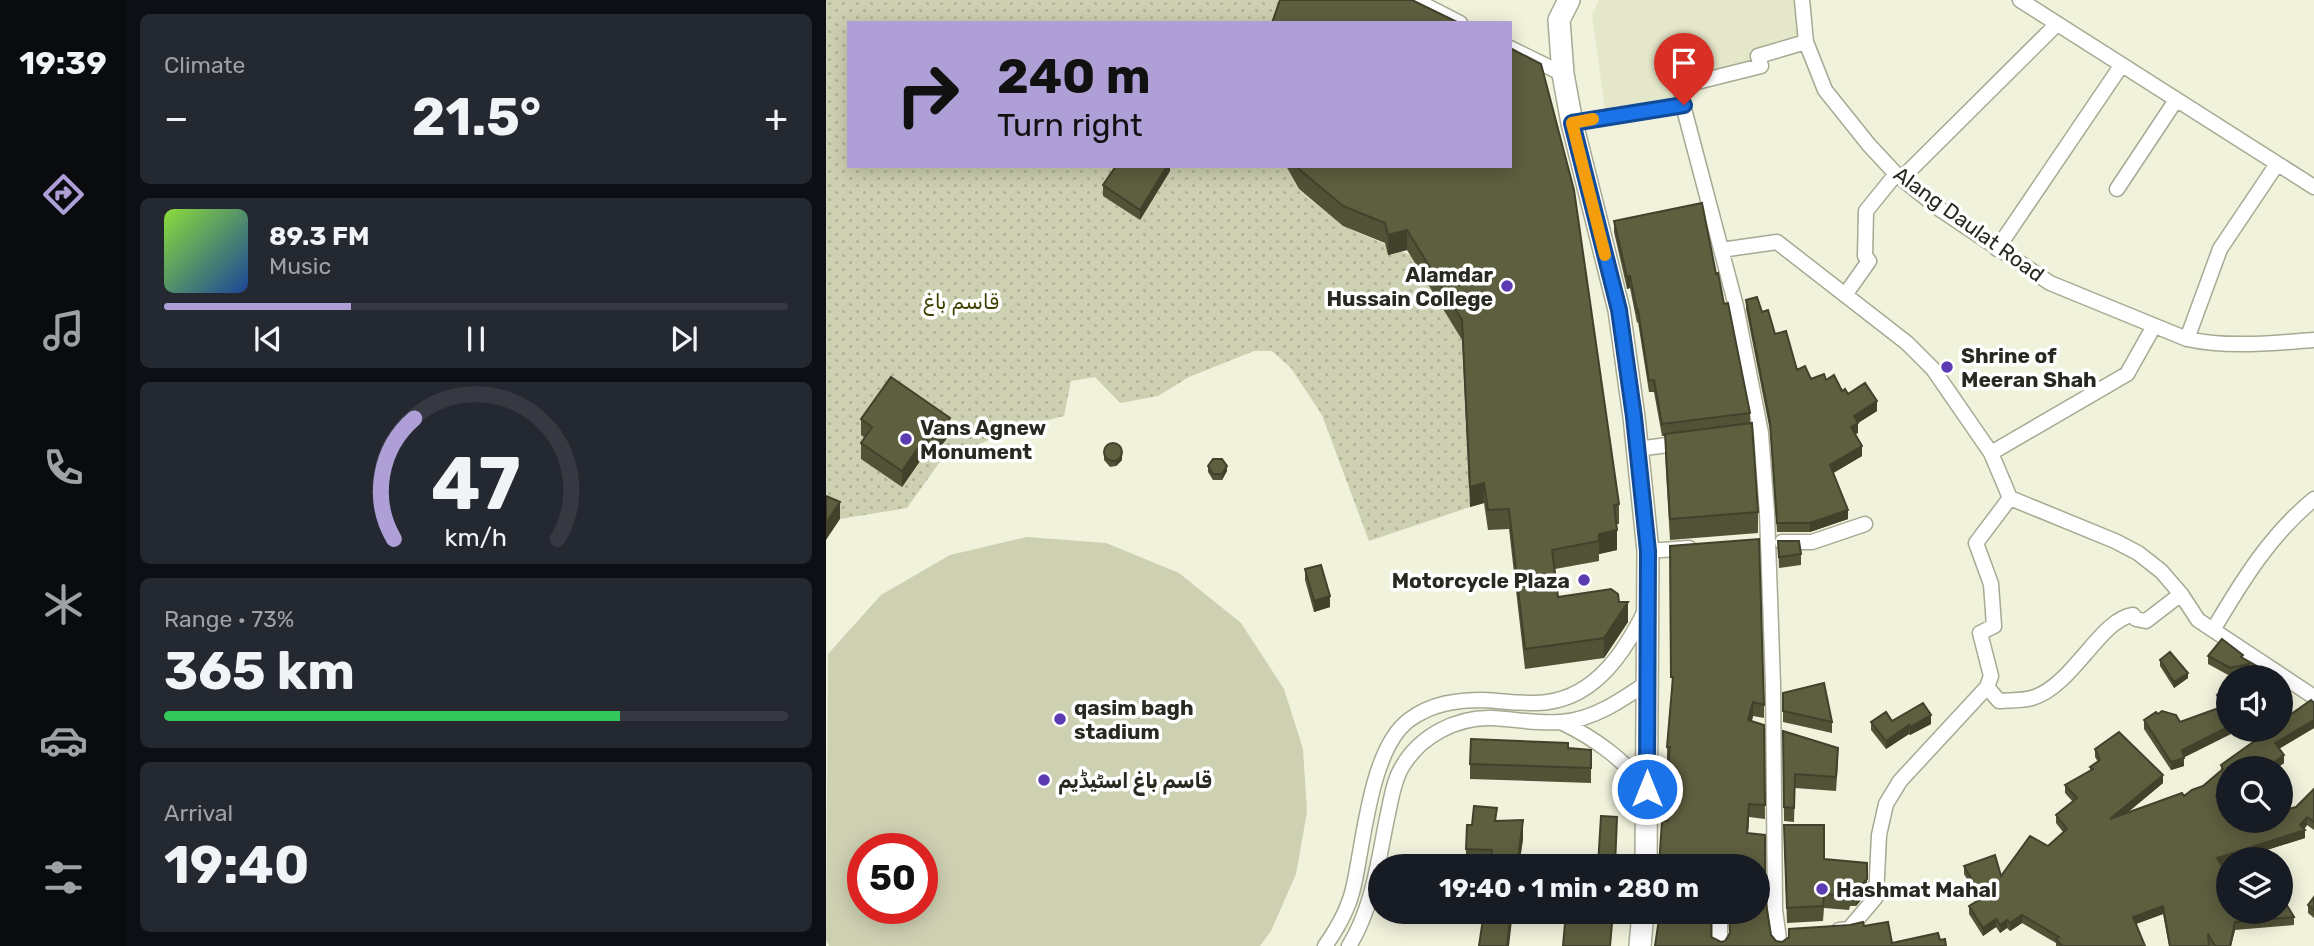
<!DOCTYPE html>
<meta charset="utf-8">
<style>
:root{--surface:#171b24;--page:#242831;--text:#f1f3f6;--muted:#9ea1a6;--line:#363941;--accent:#aea0d7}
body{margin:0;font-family:Rubik,Vazirmatn,sans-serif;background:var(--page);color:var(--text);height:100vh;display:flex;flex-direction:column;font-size:26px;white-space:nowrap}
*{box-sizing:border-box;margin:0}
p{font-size:23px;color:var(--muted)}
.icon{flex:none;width:38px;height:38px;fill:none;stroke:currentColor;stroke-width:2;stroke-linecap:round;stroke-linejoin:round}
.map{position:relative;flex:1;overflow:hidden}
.side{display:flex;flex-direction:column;gap:14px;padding:14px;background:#0d0f14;width:700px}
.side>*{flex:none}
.banner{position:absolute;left:21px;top:21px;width:665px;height:147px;border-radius:0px;box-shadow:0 4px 18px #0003;background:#aea0d7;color:#111;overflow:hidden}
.tools{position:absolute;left:1390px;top:665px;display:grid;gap:14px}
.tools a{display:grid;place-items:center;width:77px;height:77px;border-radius:50%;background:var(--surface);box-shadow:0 4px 18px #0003;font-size:35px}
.speed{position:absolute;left:21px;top:833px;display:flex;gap:14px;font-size:35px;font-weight:700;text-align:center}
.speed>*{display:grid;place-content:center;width:91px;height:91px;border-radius:50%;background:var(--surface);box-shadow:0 4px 18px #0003;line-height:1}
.speed .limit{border:10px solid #d22;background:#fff;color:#111}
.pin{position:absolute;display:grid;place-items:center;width:60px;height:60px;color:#fff;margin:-72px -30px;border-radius:50% 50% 50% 0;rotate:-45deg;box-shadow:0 0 7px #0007}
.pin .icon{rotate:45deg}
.me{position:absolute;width:77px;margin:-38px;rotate:0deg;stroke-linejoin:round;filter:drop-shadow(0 0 5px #0008)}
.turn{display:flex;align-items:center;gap:24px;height:147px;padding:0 35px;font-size:32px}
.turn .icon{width:91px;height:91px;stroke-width:2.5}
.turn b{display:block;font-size:49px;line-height:60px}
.big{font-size:52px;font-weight:700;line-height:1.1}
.side .card{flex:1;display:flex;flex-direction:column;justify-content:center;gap:10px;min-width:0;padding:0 24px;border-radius:10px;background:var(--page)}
.side .dial{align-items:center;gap:0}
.dial svg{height:182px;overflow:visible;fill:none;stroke:var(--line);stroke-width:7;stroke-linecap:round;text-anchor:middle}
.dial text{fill:var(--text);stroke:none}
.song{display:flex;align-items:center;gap:21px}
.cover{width:84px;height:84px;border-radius:10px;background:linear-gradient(135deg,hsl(90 70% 55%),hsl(220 70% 35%))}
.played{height:7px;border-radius:4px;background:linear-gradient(90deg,var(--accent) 30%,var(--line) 30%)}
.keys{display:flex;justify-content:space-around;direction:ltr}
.heat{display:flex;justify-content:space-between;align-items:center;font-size:38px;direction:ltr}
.charge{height:10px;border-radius:5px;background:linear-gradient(90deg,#34c759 73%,var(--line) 0)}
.trip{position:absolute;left:542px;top:854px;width:402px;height:70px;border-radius:35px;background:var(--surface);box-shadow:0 4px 18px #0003;font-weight:700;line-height:70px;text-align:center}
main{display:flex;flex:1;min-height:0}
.tabs{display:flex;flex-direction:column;width:126px;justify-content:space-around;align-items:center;background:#090b0e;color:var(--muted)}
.tabs .icon{width:49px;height:49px}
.tabs .active{color:var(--accent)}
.tabs b{font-size:32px;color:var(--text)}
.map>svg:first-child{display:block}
.built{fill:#e4e7c9}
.park{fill:url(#park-dots)}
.pitch{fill:#cdd0b1;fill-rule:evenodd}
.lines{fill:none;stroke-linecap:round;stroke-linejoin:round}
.street-casing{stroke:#a7a993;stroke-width:17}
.secondary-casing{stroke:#a7a993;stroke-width:24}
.street{stroke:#fff;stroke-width:14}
.secondary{stroke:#fff;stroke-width:21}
.wall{fill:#515236}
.shaded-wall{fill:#42422c}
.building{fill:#5e5f3f;stroke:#42422c;stroke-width:2}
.route-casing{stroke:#114b97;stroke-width:18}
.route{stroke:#1a73e8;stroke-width:12}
.slow{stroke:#f59e0b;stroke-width:12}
.poi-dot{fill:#5c3ab2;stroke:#fff;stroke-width:2.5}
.labels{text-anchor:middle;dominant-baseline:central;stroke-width:7;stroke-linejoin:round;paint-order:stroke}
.street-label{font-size:21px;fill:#292921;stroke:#fff}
.poi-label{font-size:21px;font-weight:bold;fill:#292921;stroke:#fff;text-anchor:start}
.park-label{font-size:21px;fill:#3f3f00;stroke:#fff}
</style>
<main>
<nav class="tabs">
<b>19:39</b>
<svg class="icon active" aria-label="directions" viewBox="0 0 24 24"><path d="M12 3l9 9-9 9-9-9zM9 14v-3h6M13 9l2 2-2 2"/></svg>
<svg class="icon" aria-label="music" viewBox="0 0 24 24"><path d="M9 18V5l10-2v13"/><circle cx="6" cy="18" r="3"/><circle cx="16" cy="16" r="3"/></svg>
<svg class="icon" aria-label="phone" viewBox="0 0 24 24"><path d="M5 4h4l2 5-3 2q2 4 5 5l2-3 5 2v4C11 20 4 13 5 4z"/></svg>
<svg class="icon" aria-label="climate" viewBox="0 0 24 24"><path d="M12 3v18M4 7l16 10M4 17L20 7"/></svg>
<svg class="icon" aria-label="car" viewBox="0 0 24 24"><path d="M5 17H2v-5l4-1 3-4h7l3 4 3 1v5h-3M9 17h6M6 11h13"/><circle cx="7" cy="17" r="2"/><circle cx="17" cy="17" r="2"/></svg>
<svg class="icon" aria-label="filters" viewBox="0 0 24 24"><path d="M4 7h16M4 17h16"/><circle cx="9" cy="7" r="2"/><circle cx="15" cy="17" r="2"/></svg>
</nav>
<section class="side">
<div class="card"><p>Climate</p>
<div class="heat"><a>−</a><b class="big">21.5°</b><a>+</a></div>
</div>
<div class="card">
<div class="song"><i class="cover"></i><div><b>89.3 FM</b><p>Music</p></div></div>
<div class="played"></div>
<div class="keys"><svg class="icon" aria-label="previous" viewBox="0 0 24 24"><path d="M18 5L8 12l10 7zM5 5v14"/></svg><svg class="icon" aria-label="pause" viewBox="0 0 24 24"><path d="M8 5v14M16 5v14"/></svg><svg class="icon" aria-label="next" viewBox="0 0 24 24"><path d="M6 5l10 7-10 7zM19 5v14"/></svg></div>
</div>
<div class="card dial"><svg viewBox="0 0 100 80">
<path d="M14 69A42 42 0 1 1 86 69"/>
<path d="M14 69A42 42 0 0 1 23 16" stroke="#aea0d7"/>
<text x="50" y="56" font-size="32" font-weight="700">47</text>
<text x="50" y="72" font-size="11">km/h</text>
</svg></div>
<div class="card"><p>Range · 73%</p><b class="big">365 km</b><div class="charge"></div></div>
<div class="card"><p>Arrival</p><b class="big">19:40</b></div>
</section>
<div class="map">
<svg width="1488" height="946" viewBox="0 0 1488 946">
<defs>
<pattern id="park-dots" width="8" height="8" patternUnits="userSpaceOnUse" patternTransform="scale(1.75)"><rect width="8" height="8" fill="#cdd0b1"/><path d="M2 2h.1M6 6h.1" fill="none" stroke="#b0b398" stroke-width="1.8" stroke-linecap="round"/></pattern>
</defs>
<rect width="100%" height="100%" fill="#f0f2db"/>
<!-- built -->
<path class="built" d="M 773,0 L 973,0 L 977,43 L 933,56 L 935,66 L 855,86 L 857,105 L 780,117 L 766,15 Z"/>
<!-- park -->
<path class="park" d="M 0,0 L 464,0 L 454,23 L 23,23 L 23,166 L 460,166 L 473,190 L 517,226 L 584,255 L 636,340 L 644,507 L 543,541 L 496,415 L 465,368 L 446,351 L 428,351 L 363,377 L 332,396 L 294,403 L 269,377 L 245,381 L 238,416 L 186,429 L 113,463 L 81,508 L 14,519 L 0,513 Z"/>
<!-- pitch -->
<path class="pitch" d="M 201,537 L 280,543 L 353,573 L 415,623 L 458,689 L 477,749 L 481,812 L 470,874 L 445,931 L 434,946 L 3,946 L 0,940 L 2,654 L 55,595 L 124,555 ZM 37,849 L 96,849 L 96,908 L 37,908 Z"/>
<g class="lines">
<defs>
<path id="street" d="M 589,0 L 634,23
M 976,0 L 980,42 L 999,90 L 1043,145 L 1070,174 L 1115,210 L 1224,283 L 1361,339 C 1403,348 1445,343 1488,340
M 1194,0 L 1488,187
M 684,48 L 737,74
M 857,105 L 910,306 L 935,433 L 941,513 L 947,684 L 949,910 L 954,946
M 746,123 L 857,105 L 855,86 L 935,66 L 932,56 L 980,42
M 1076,178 L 1231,24
M 1291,189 L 1350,100
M 1171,249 L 1295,66
M 895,250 L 951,242 L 1081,343 L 1107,369 L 1165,453
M 1019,295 L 1043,261 L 1039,256 L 1040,211 L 1070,174
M 1328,326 L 1301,374 L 1165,453 L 1184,498 L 1150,543 L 1165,584 L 1168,626 L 1154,633 L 1165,676 L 1161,687 L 1173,701 C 1183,700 1196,701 1206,698 C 1247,686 1274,619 1307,615 L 1310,619 L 1320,621 L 1355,594
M 1361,339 L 1394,249 L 1451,164
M 811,449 L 857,443
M 1184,498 L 1289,541 L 1312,553 L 1335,571 L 1355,594 L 1372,620 L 1488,697
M 956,542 L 986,542 L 1039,524
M 822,551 L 863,548
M 1387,630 C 1416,581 1444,535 1488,499
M 735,722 C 770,739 797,759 821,789
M 894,912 L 894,946
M 1013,930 L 1023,929 L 1050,897 L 1053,835 L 1060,804 L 1074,781 L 1161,687
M 499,946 C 511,929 522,910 527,889 C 538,843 544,749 583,720 C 606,703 631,700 658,700 C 679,701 702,705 722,702 C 771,695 799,651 819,611
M 523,946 C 547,907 552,862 561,818 C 565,801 567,782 576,767 C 594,736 630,717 666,718 C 688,719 713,724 735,722 C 767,720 796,700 822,682"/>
<path id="secondary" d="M 743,0 L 733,20 L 737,74 L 746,123 L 793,310 L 808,417 L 822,551 L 820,866
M 814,946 L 817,912"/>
</defs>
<!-- street casing -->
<use href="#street" class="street-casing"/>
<!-- secondary casing -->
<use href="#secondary" class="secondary-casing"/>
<!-- street -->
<use href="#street" class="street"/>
<!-- secondary -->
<use href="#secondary" class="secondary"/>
</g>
<!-- wall -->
<path class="wall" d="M 344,166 L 344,171 L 314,220 L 277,196 L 277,185 Z
M 460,166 L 684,166 L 793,504 L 793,524 L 791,524 L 791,550 L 773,554 L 773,561 L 729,569 L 732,597 L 793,602 L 802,622 L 778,658 L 699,669 L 683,529 L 662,530 L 658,503 L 644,507 L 636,340 L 581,250 L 562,255 L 559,243 L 517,226 L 473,189 Z
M 788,221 L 890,274 L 924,413 L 924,423 L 932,512 L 932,533 L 844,540 L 839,455 L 839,436 L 836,436 L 828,392 L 823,392 L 812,322 L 811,323 L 804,288 L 801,289 L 788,232 Z
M 920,300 L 936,312 L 971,370 L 985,379 L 1000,380 L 1051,411 L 1032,423 L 1032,433 L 1029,434 L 1036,456 L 1007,473 L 1022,519 L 984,532 L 951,532 L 944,431 L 920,309 Z
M 35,419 L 124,434 L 110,453 L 103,448 L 76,487 L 35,459 L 35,443 L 39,438 L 35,435 Z
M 278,448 L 296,460 L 290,466 L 284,467 L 278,460 Z
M 382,466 L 401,471 L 396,480 L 387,480 L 382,472 Z
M 952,541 L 975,554 L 975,565 L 953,568 Z
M 844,546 L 938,705 L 938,718 L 927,716 L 926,721 L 938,725 L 939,819 L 923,817 L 922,834 L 939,897 L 945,935 L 950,941 L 956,942 L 1038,926 L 1066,943 L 1114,940 L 1120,946 L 829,946 L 885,937 L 895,942 L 899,941 L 933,912 L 842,821 L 845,779 L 842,778 L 843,761 L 841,760 L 841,747 L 846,691 Z
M 479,569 L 504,607 L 488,612 L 479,580 Z
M 1382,656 L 1417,658 L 1445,677 L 1412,675 L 1404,676 L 1382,664 Z
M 1334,660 L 1362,678 L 1348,688 L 1334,666 Z
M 1402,685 L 1402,730 L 1358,757 L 1358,766 L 1345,770 L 1318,729 L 1318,720 L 1332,714 L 1354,722 L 1395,708 L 1391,704 L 1391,695 Z
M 957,693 L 1006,722 L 1006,733 L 957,722 Z
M 1488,703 L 1488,728 L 1453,749 L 1458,763 L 1451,768 L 1402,768 L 1402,798 L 1395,802 L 1402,821 L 1454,821 L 1470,807 L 1488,789 L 1488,830 L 1481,825 L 1478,829 L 1479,838 L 1412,859 L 1402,859 L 1402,862 L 1395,865 L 1402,912 L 1468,917 L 1468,925 L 1409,930 L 1405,946 L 1384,946 L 1383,944 L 1383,946 L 1343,946 L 1337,914 L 1310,924 L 1319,946 L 1230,946 L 1230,943 L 1196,923 L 1184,931 L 1181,928 L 1174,933 L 1170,927 L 1157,936 L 1143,914 L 1143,906 L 1153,900 L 1138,874 L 1138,866 L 1175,876 L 1222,846 L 1237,832 L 1230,823 L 1230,815 L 1247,802 L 1239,793 L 1239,785 L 1264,771 L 1264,767 L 1272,762 L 1269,757 L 1269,749 L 1337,783 L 1301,813 L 1358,796 L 1377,786 L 1395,771 L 1395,765 Z
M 1066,721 L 1105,724 L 1084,735 L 1083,734 L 1060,749 L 1045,730 L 1045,722 Z
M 957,731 L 1012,763 L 1010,791 L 969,788 L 968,822 L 958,821 Z
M 742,748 L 765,750 L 765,783 L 644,779 L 644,764 Z
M 671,821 L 697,839 L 693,866 L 640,866 L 640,849 L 646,825 Z
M 958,840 L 998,859 L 1041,893 L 1030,906 L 1024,906 L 1023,910 L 998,908 L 997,921 L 961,923 Z
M 1488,897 L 1488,918 L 1482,913 L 1482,905 Z"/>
<!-- shaded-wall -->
<path class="shaded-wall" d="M 341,166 L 344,166 L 344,171 L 314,220 L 314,210 Z
M 581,230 L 581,250 L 562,255 L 562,235 Z
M 804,276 L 804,288 L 801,289 L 801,277 Z
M 1051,401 L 1051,411 L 1032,423 L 1032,433 L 1025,436 L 1025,427 L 1028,416 Z
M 124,418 L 124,434 L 110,453 L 110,437 Z
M 103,432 L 103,448 L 76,487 L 76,471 Z
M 1036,446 L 1036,456 L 1004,475 L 1004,465 Z
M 296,454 L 296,460 L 290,466 L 290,461 Z
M 401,466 L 401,471 L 396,480 L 396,474 Z
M 658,483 L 658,503 L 644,507 L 644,487 Z
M 14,502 L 14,519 L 0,540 L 0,523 Z
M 1022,510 L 1022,519 L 984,532 L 984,523 Z
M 791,530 L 791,550 L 773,554 L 773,534 Z
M 504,596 L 504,607 L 488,612 L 488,601 Z
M 802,602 L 802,622 L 778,658 L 778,638 Z
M 1362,673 L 1362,678 L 1348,688 L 1348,682 Z
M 927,702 L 927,716 L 922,734 L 922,720 Z
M 1105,715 L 1105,724 L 1084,735 L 1084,727 Z
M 1488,720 L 1488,728 L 1449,751 L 1449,743 Z
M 1083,725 L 1083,734 L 1060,749 L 1060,741 Z
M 1402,727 L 1402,730 L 1413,730 L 1357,758 L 1358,766 L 1345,770 L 1345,762 L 1356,750 Z
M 1458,755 L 1458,763 L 1451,768 L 1440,768 Z
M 1337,775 L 1337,783 L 1284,827 L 1284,819 Z
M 1402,790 L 1402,798 L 1390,804 L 1390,796 Z
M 923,804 L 923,817 L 921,847 L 921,833 Z
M 1481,817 L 1481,825 L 1477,831 L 1479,830 L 1479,838 L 1412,859 L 1402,859 L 1402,862 L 1391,866 L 1391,858 L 1474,825 Z
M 697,820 L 697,839 L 693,866 L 691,866 Z
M 1041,863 L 1041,893 L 1030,906 L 1030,891 Z
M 1337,906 L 1337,914 L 1307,925 L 1307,917 Z
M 685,912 L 687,912 L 683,946 L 681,946 Z
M 1196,915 L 1196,923 L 1184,931 L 1184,923 Z
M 1170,919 L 1170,927 L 1157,936 L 1157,928 Z
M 1181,920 L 1181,928 L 1174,933 L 1174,925 Z
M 1409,922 L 1409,930 L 1405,946 L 1404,946 Z"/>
<!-- building -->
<path class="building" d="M 454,0 L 586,0 L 633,23 L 446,23 Z
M 684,48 L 715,64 L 748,190 L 793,504 L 788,505 L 791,530 L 773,534 L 773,541 L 726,550 L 732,597 L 785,589 L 792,594 L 793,602 L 802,602 L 778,638 L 699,649 L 683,509 L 662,510 L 658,483 L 644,487 L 636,320 L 581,230 L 562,235 L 559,223 L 517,206 L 473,169 L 471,166 L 684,166 Z
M 290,166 L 341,166 L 314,210 L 277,185 Z
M 876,203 L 890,274 L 892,273 L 898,304 L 902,303 L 924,413 L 836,424 L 828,380 L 823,381 L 812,310 L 811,311 L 804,276 L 801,277 L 788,221 Z
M 931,297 L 936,312 L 942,310 L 949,334 L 960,331 L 971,370 L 979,366 L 985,379 L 998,374 L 1000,380 L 1008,375 L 1016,391 L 1019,389 L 1022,394 L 1039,383 L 1051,401 L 1028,416 L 1032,423 L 1025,427 L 1036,446 L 1004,465 L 1022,510 L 984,523 L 951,523 L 944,422 L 920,300 Z
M 65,377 L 124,418 L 110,437 L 103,432 L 76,471 L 35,443 L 46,427 L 35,419 Z
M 926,423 L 932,512 L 844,519 L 839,434 Z
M278 452a9 9 0 1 1 18 0a9 9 0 1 1-18 0Z
M 387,459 L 396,459 L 401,466 L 396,474 L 387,474 L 382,466 Z
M 0,496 L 14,502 L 0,523 Z
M 933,539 L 938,705 L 927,702 L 922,720 L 938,725 L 939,805 L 923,804 L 921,833 L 939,835 L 939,897 L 945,935 L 950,941 L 956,942 L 963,937 L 963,929 L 1024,925 L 1037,922 L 1038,926 L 1062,922 L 1066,943 L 1112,933 L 1114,940 L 1119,939 L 1120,946 L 829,946 L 834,912 L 885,912 L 885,937 L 895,942 L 899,941 L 904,933 L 903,912 L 933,912 L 933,866 L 833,866 L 836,821 L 842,821 L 846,765 L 842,765 L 844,747 L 841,747 L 847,677 L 845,677 L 844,546 Z
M 952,541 L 973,541 L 975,554 L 953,557 Z
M 495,565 L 504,596 L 488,601 L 479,569 Z
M 1396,639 L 1417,655 L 1415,657 L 1445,674 L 1442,677 L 1409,677 L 1423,664 L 1404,668 L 1382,656 Z
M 1344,652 L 1362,673 L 1348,682 L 1334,660 Z
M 998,683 L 1006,722 L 957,711 L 957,693 Z
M 1402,685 L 1402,727 L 1356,750 L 1358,758 L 1345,762 L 1318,720 L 1330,712 L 1332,714 L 1336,711 L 1350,715 L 1354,722 L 1401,705 L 1391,695 Z
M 1485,700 L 1488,703 L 1488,720 L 1449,743 L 1458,755 L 1440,768 L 1402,768 L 1402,790 L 1390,796 L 1402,810 L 1402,821 L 1454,821 L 1454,811 L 1470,807 L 1488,789 L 1488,822 L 1481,817 L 1474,825 L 1479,830 L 1391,858 L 1402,876 L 1402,912 L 1454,912 L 1454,894 L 1468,917 L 1409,922 L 1404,946 L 1389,946 L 1382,934 L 1383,946 L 1344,946 L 1337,906 L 1307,917 L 1319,946 L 1236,946 L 1230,939 L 1233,937 L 1196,915 L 1184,923 L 1181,920 L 1174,925 L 1170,919 L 1157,928 L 1143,906 L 1156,898 L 1138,866 L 1169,855 L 1175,876 L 1204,836 L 1222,846 L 1241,829 L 1230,815 L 1251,798 L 1239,785 L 1267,769 L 1264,767 L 1274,760 L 1269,749 L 1293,732 L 1337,775 L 1284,819 L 1356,793 L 1358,796 L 1366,790 L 1377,786 L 1397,769 L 1395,765 L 1444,730 L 1454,730 L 1454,722 Z
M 1097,703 L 1105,715 L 1084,727 L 1083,725 L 1060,741 L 1045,722 L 1060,712 L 1066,721 Z
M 957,731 L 1012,748 L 1010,777 L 969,774 L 968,808 L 958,807 Z
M 645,739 L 742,743 L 742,748 L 765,750 L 765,768 L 644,764 Z
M 648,806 L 671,808 L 669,821 L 697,820 L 691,866 L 664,866 L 666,850 L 640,849 L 641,825 L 646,825 Z
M 775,816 L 791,817 L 789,866 L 772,866 Z
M 958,825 L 998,825 L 998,859 L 1041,863 L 1041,879 L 1030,891 L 1024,891 L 1023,896 L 998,894 L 997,906 L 961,908 Z
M 1488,897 L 1488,910 L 1482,905 Z
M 658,912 L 685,912 L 681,946 L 653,946 Z
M 740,912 L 787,912 L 784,946 L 737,946 Z"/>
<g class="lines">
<defs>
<path id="route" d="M 821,789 L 822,551 L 808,417 L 793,310 L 746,123 L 858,105"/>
</defs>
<!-- route casing -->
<use href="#route" class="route-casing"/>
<!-- route -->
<use href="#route" class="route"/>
<!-- slow -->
<path class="slow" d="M 767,119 L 746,123 L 779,255"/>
</g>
<!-- markers -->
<g class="poi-dot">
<circle cx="681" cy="286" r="7"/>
<circle cx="1121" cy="367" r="7"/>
<circle cx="80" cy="439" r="7"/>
<circle cx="758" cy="580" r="7"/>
<circle cx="234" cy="719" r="7"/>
<circle cx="218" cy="780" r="7"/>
<circle cx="996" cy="889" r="7"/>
</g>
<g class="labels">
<!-- street labels -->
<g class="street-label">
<text transform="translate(1143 224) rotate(36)">Alang Daulat Road</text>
</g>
<!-- poi labels -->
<g class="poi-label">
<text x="667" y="274" text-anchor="end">Alamdar<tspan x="667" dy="24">Hussain College</tspan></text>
<text x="1135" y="355">Shrine of<tspan x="1135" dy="24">Meeran Shah</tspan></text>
<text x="94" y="427">Vans Agnew<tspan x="94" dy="24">Monument</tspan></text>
<text x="744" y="580" text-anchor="end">Motorcycle Plaza</text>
<text x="248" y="707">qasim bagh<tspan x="248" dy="24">stadium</tspan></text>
<text x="232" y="780">قاسم باغ اسٹیڈیم</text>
<text x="1010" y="889">Hashmat Mahal</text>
</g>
<!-- park labels -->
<g class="park-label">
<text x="135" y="301">قاسم باغ</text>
</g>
</g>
</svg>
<div class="tools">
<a><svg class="icon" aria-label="sound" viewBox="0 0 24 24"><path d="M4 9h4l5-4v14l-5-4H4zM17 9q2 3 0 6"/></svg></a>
<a><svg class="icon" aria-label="search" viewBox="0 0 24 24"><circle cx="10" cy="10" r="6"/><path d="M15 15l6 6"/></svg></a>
<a><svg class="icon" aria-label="layers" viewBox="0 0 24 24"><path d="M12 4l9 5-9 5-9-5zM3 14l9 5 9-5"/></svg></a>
</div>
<div class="speed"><div class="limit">50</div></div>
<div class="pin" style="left:858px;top:105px;background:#d93025"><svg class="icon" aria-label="arrive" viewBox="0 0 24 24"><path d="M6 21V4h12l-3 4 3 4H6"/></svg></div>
<svg class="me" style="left:821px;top:789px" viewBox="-20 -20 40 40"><circle r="17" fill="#1a73e8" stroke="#fff" stroke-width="3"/><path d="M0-11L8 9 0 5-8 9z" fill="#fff"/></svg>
<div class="trip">19:40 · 1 min · 280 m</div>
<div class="banner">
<div class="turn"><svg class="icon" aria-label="right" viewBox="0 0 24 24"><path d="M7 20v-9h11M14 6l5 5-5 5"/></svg><div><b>240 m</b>Turn right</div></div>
</div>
</div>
</main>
